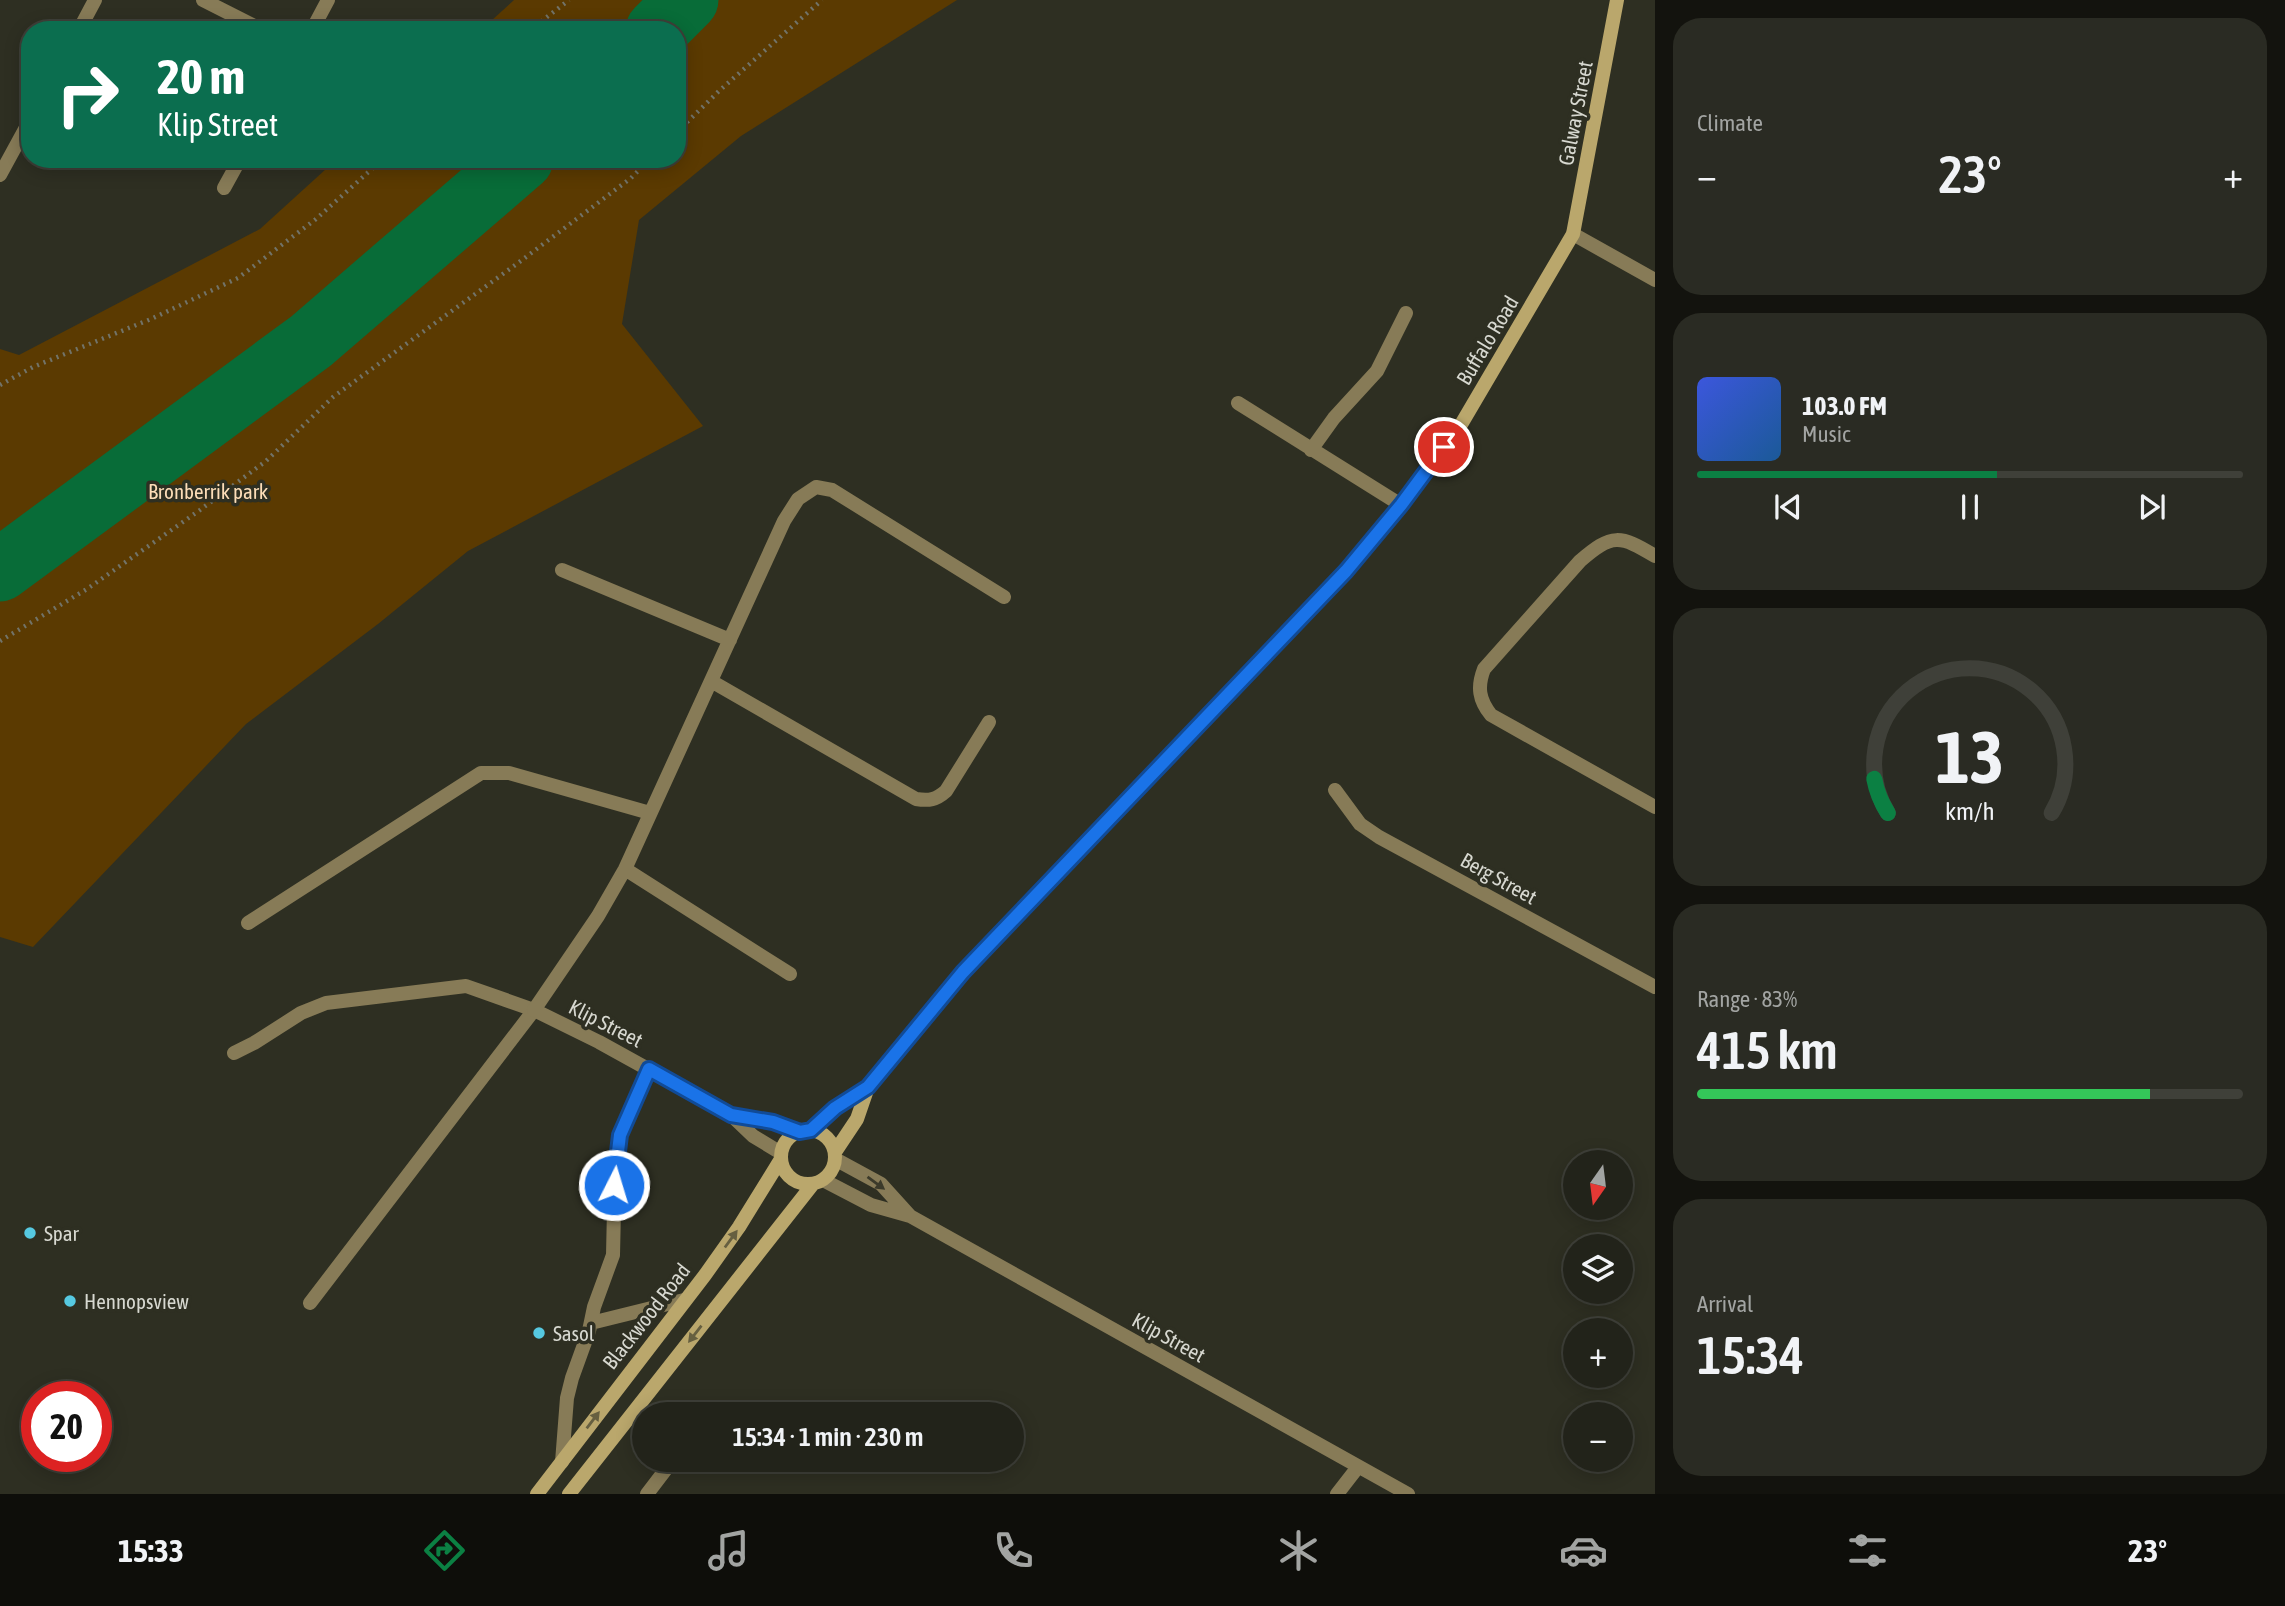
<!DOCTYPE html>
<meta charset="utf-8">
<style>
:root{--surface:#22231a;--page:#2a2b23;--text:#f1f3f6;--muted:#a2a4a2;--line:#3f4039;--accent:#0b8043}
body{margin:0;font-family:"Asap Condensed",sans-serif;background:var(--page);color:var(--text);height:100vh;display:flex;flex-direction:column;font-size:26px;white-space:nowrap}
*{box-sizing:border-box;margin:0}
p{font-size:23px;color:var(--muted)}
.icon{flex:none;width:38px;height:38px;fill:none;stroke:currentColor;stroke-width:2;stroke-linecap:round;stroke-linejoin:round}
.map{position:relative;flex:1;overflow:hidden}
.sheet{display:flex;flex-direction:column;gap:18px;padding:18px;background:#13130e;width:630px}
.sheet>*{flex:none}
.hud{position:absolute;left:21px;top:21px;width:665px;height:147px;border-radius:28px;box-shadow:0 4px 18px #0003,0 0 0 2px var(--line);background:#0b6e4f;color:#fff;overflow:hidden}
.needle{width:46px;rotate:194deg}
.buttons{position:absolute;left:1563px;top:1150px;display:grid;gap:14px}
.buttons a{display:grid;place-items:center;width:70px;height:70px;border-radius:50%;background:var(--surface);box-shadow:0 4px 18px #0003,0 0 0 2px var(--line);font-size:35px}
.speed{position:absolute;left:21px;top:1381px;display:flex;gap:14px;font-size:35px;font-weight:700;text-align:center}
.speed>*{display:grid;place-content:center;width:91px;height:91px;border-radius:50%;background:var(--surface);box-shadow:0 4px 18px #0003,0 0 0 2px var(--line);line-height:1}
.speed .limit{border:10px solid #d22;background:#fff;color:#111}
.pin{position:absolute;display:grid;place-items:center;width:60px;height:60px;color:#fff;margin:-30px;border:4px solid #fff;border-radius:50%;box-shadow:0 2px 7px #0007}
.me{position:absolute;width:77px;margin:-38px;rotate:5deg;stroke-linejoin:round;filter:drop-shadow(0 0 5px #0008)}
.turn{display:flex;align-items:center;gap:24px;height:147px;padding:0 21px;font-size:32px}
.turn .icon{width:91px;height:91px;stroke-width:2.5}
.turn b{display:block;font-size:49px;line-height:60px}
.big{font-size:52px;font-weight:600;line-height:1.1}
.sheet .card{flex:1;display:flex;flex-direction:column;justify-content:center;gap:10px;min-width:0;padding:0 24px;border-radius:28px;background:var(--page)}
.sheet .dial{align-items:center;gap:0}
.dial svg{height:182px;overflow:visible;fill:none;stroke:var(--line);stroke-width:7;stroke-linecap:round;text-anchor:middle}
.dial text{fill:var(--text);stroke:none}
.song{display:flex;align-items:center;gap:21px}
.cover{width:84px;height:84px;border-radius:10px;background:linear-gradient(135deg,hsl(230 70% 55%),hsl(210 70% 35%))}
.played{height:7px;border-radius:4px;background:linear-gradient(90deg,var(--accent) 55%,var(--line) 55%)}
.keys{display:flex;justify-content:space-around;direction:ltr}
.heat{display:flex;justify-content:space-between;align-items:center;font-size:38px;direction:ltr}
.charge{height:10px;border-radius:5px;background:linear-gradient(90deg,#34c759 83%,var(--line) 0)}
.trip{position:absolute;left:632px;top:1402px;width:392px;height:70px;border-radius:35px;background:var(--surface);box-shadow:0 4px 18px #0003,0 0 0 2px var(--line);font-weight:600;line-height:70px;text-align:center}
.dock{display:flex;height:112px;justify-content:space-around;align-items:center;background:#0e0e0a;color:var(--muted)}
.dock .icon{width:49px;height:49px}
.dock .on{color:var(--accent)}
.dock b{font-size:32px;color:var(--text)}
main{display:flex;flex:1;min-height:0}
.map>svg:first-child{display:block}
.green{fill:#5b3a01}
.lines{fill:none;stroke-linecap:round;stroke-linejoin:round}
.river{stroke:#086c38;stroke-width:63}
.path{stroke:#727368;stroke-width:4.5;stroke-dasharray:2 5;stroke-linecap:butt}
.lane{stroke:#877b57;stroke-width:14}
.street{stroke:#877b57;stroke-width:14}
.secondary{stroke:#baa76c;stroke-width:14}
.oneway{fill:#3b3a2a}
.oneway2{fill:#665f40}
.route-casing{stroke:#114b97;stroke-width:18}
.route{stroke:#1a73e8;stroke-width:12}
.poi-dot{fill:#56c9e1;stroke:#2e2f22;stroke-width:2.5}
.labels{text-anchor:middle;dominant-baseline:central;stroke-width:7;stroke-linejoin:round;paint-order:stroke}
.street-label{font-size:21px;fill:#d7d8d0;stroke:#2e2f22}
.park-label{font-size:21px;fill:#fcddb8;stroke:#2e2f22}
.poi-label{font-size:21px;fill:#d7d8d0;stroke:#2e2f22;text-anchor:start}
</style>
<main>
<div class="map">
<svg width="1655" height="1494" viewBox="0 0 1655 1494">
<rect width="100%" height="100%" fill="#2e2f22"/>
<!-- green -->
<path class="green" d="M 514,0 L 957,0 L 741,136 L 639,220 L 622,324 L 703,426 L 468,551 L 378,624 L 246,724 L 33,947 L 0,937 L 0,349 L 19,355 L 260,229 L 337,159 L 677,159 L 677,30 L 481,30 Z"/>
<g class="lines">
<!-- river -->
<path class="river" d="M 657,30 L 687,0
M 0,570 L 311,341 L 522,159"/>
<!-- path -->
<path class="path" d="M 530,30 L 569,0
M 677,132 L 719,91 L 822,0
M 0,385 L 33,367 L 151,319 L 238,278 L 316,219 L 383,159
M 0,641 L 87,589 L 200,510 L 266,461 L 333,397 L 518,263 L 631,178 L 650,159"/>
<!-- lane -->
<path class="lane" d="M 1238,403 L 1401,505
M 1311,450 L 1334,418 L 1377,371 L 1406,313
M 234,1053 L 254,1043 L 301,1013 L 326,1003 L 466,986 L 534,1010 L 310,1303
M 591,1323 L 684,1300
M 562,1462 L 567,1398 L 572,1378 L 589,1331 L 594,1307 L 613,1255 L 615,1163 L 620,1135 L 649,1069"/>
<!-- street -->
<path class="street" d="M 203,0 L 262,30
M 79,30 L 95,0
M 312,30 L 328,0
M 0,175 L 30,120
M 224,188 L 240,159
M 1573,234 L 1655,280
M 1655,556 C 1620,535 1612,533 1580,561 L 1484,669 C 1477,687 1479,700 1491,715 L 1655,807
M 562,570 L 730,640
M 711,681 L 916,799 C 929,801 936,800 946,791 L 989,722
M 1335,790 L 1360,824 L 1379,837 L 1655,987
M 625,869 L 790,974
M 248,923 L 481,773 L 509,773 L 650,813
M 731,1115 L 773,1123 L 800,1132
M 781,1153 L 753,1136 L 731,1115 L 599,1042 L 534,1010 L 598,916 L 625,869 L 784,521 L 798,499 L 816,487 L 832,490 L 1004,597
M 835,1159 L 881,1184 L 910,1216
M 823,1180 L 871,1205 L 910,1216 L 1408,1494
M 647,1494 L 673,1460
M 1337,1494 L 1358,1467"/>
<!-- secondary -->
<path class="secondary" d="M 811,1130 L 835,1108 L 868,1087 L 963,972 L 1346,571 L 1401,505 L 1459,428 L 1573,234 L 1617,0
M781 1157a27 27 0 1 1 54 0a27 27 0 1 1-54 0Z
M 835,1152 L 857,1119 L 868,1087
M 537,1494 L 705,1275 L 739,1227 L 781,1159
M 569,1494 L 813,1184"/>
</g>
<!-- one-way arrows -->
<defs><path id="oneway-solid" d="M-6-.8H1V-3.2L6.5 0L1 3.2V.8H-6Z" transform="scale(1.75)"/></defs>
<use class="oneway" href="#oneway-solid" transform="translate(876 1183) rotate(36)"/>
<g class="oneway2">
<use href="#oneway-solid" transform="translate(731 1239) rotate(-54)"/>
<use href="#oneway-solid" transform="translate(695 1334) rotate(128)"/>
<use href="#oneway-solid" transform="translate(593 1420) rotate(-53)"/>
</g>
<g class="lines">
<defs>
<path id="route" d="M 614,1185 L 620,1135 L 649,1069 L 731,1115 L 773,1122 L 800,1132 L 811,1130 L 835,1108 L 868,1087 L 963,972 L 1346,571 L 1401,505 L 1444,447"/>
</defs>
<!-- route casing -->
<use href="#route" class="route-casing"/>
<!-- route -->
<use href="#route" class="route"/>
</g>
<!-- markers -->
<g class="poi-dot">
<circle cx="30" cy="1233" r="7"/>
<circle cx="70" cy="1301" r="7"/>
<circle cx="539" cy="1333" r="7"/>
</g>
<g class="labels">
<!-- street labels -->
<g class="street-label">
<text transform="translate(1575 113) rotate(-79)">Galway Street</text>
<text transform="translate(1487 340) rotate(-59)">Buffalo Road</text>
<text transform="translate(1499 878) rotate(29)">Berg Street</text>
<text transform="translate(606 1023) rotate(27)">Klip Street</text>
<text transform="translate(646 1316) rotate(-52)">Blackwood Road</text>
<text transform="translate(1169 1337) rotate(29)">Klip Street</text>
</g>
<!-- park labels -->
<g class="park-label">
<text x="208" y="491">Bronberrik park</text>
</g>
<!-- poi labels -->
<g class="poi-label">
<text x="44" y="1233">Spar</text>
<text x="84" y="1301">Hennopsview</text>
<text x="553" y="1333">Sasol</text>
</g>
</g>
</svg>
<div class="buttons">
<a><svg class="needle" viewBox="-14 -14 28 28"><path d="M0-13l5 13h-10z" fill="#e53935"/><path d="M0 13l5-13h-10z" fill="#a2a4a2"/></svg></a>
<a><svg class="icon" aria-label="layers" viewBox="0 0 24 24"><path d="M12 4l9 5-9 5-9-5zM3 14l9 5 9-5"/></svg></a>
<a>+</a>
<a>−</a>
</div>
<div class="speed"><div class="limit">20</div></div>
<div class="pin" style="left:1444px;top:447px;background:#d93025"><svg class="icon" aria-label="arrive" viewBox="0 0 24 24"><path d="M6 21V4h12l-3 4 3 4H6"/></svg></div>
<svg class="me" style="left:614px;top:1185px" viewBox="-20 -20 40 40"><circle r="17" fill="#1a73e8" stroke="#fff" stroke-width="3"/><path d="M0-11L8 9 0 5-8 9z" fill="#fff"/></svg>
<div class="trip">15:34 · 1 min · 230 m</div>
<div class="hud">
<div class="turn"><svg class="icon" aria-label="right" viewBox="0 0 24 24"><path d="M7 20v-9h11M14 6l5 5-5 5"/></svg><div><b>20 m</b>Klip Street</div></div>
</div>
</div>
<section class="sheet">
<div class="card"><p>Climate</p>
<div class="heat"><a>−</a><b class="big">23°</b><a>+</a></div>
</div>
<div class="card">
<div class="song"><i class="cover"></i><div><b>103.0 FM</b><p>Music</p></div></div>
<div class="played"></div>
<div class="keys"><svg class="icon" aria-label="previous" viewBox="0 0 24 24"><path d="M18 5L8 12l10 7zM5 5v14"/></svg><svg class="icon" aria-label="pause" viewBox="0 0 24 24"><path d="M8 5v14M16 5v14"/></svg><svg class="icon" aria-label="next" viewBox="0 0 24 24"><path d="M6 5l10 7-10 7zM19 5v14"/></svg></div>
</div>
<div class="card dial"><svg viewBox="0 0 100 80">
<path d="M14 69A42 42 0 1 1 86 69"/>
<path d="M14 69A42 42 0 0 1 8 54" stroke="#0b8043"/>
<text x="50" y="56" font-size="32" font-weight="700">13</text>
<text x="50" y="72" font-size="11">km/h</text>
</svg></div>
<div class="card"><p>Range · 83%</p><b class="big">415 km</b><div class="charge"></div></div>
<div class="card"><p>Arrival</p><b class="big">15:34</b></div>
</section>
</main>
<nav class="dock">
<b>15:33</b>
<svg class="icon on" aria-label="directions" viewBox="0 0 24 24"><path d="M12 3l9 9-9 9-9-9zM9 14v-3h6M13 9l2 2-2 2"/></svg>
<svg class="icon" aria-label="music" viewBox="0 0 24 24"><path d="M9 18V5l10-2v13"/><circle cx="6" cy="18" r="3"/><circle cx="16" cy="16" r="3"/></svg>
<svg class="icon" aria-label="phone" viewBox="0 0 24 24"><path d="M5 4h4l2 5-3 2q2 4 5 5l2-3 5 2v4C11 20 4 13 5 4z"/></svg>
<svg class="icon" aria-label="climate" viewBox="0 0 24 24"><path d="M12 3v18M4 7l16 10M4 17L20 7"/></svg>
<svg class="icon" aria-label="car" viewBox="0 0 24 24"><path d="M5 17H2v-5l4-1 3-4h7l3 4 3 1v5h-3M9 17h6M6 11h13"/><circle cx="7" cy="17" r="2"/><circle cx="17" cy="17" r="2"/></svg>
<svg class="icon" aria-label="filters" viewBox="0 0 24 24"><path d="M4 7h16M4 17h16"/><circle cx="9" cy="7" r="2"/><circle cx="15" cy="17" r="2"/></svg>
<b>23°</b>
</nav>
